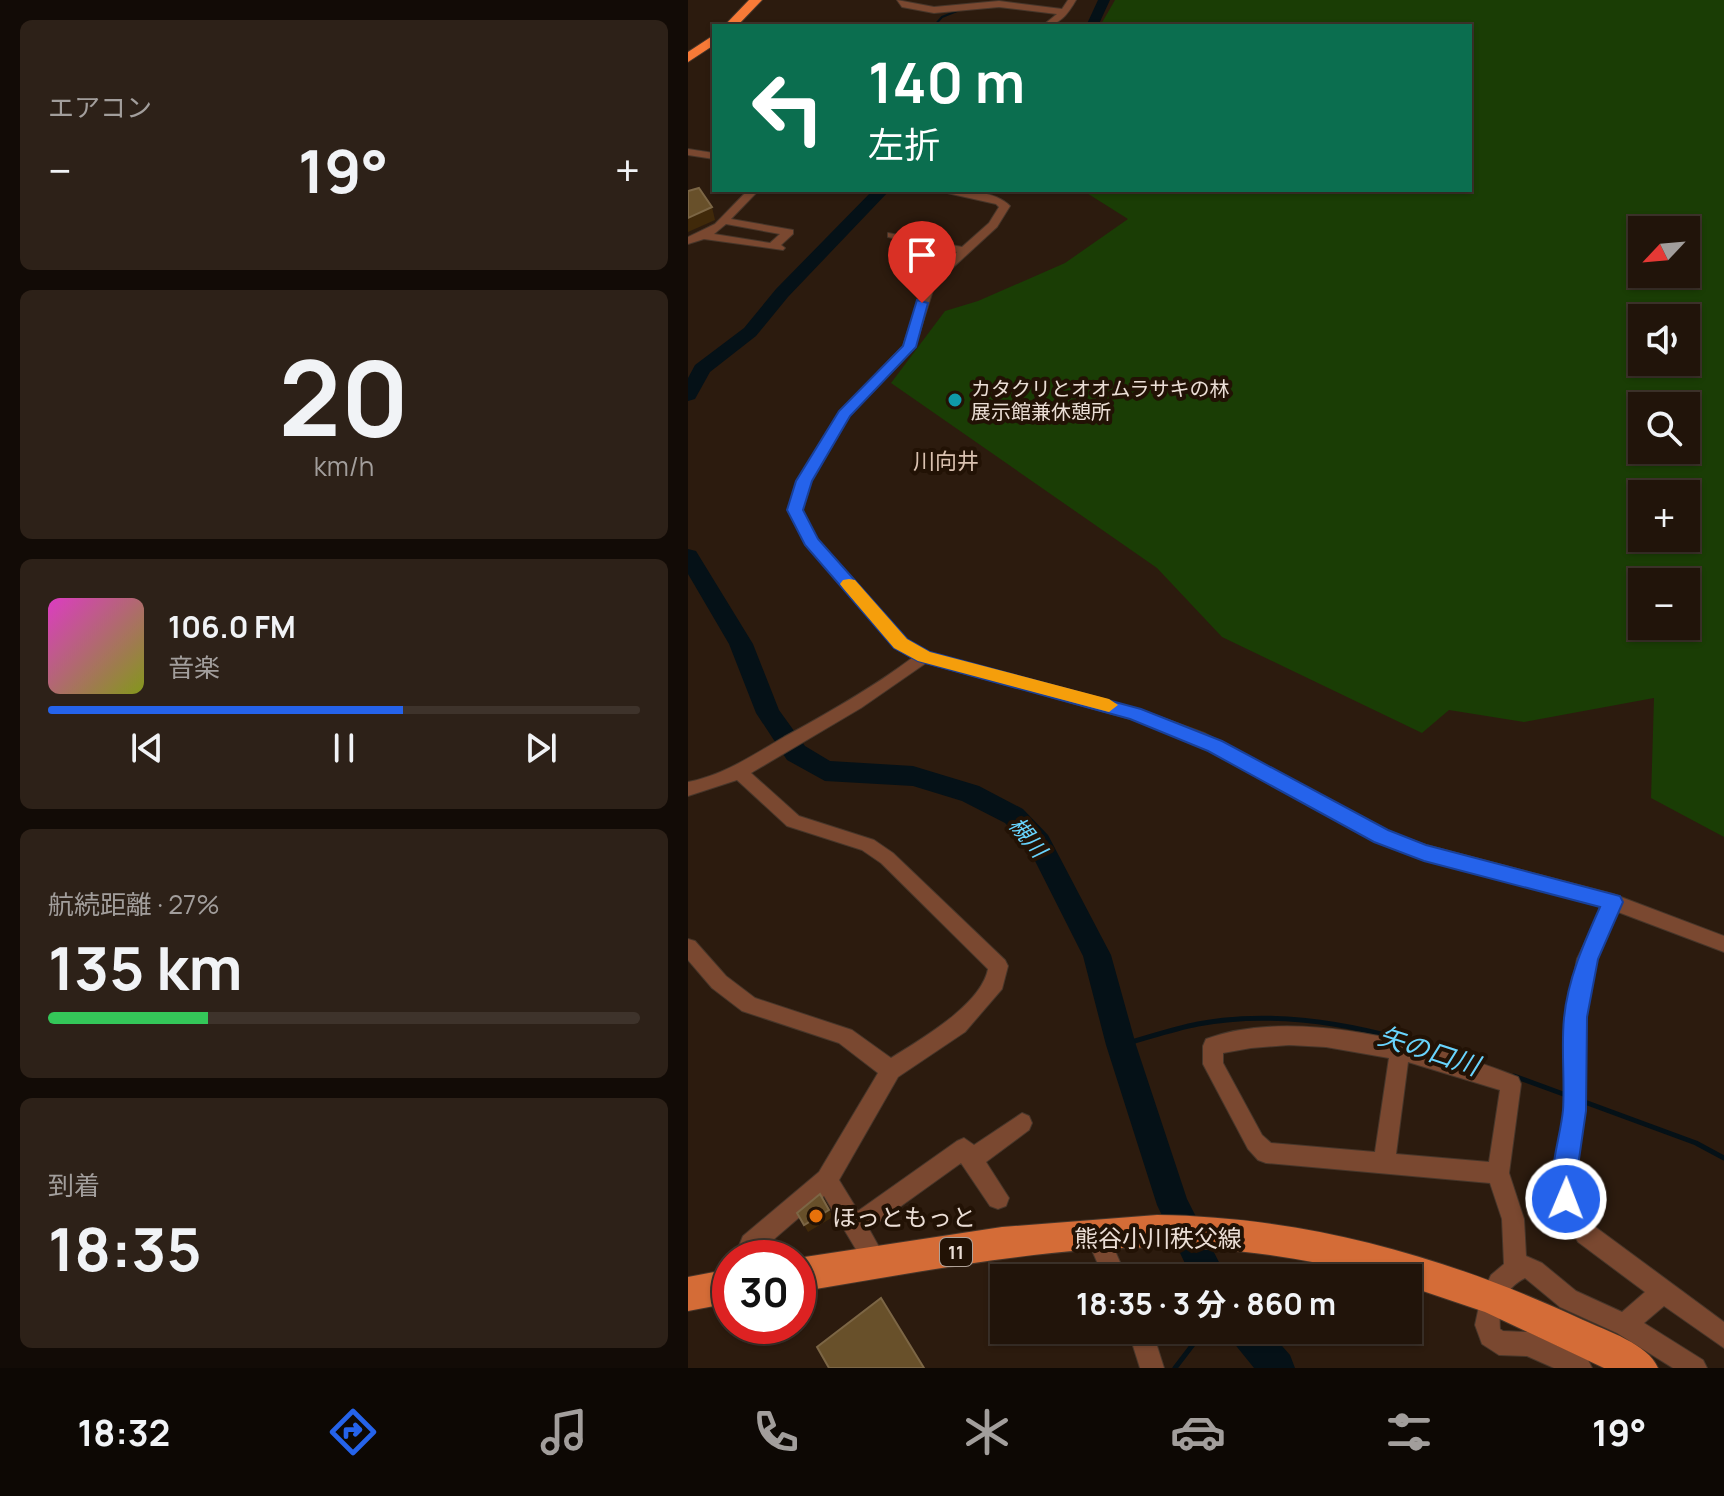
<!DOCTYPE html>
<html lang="ja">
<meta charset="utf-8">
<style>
:root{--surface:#21140a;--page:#2d2118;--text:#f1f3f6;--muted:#a29e9c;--line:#3e332b;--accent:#2563eb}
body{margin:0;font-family:Manrope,"Noto Sans JP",sans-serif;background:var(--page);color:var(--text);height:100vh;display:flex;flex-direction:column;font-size:30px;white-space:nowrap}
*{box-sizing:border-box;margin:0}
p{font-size:26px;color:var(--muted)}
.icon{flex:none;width:44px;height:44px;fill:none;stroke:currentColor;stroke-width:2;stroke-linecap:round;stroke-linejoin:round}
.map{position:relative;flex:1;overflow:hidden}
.drawer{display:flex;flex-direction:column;gap:20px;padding:20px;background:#120b06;width:688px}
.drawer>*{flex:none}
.guide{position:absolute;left:24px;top:24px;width:760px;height:168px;border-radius:0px;box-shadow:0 2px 6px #0004,0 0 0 2px var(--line);background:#0b6e4f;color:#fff;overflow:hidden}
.needle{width:52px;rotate:244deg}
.fabs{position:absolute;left:940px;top:216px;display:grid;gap:16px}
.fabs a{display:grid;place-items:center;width:72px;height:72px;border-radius:0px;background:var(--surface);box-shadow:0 2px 6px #0004,0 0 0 2px var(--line);font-size:40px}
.speed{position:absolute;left:24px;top:1240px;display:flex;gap:16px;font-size:40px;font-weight:700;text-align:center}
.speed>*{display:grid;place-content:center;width:104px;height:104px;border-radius:50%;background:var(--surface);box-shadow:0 2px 6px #0004,0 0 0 2px var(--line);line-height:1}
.speed .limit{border:12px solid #d22;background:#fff;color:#111}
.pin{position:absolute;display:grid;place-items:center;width:68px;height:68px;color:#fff;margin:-82px -34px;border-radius:50% 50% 50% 0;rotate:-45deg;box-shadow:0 0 8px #0007}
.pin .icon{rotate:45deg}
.me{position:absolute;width:88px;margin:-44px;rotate:1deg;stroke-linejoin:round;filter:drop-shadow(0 0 6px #0008)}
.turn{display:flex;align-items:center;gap:28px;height:168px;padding:0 24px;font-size:36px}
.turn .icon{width:104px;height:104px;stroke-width:2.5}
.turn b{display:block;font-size:56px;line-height:68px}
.big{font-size:60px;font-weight:700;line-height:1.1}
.drawer .widget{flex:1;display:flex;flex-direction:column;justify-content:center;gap:12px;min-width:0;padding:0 28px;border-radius:12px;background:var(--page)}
.drawer .dial{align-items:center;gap:0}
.dial b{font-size:104px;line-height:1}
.song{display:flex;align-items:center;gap:24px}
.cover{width:96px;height:96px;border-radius:12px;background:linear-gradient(135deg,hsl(310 70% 55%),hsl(70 70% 35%))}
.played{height:8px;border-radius:4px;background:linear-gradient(90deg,var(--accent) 60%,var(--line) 60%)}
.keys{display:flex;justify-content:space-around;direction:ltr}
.heat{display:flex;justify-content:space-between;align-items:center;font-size:44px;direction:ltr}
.charge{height:12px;border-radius:6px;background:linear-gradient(90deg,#34c759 27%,var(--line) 0)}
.trip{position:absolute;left:302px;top:1264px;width:432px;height:80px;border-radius:0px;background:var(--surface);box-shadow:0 2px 6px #0004,0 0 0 2px var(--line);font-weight:700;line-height:80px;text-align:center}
.tabs{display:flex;height:128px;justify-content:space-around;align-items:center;background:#0d0804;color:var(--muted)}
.tabs .icon{width:56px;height:56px}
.tabs .current{color:var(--accent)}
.tabs b{font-size:36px;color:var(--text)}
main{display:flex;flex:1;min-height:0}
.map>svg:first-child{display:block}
.green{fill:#1a3d05;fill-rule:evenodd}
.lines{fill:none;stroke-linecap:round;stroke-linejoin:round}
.stream-far1{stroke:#051117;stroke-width:2}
.stream{stroke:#051117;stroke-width:5}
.river{fill:#051117;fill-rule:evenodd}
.street-casing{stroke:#47362a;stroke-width:2}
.primary-casing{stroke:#47362a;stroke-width:2}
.highway-casing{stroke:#47362a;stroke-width:2}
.street{fill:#7a4830;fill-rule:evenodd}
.primary{fill:#d46c37;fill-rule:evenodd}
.highway{fill:#f87a37;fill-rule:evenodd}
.shaded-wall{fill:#40290a}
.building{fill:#68502a;stroke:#7c6645;stroke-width:2}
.route{fill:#2563eb;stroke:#184099;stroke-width:2}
.slow{fill:#f59e0b}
.culture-dot{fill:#0f9aa8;stroke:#221205;stroke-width:3}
.food-dot{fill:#e8710a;stroke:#221205;stroke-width:3}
.labels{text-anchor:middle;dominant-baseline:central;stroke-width:8;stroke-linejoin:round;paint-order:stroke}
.shield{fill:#221205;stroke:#afa197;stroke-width:2}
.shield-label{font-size:18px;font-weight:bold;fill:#ebded6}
.poi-label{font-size:20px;fill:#ebded6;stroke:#221205;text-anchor:start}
.neighbourhood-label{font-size:22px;fill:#d9c1b0;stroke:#221205}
.water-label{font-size:22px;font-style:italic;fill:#69d4fd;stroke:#221205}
.near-poi-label{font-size:24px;fill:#ebded6;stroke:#221205;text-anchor:start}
.near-street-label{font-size:24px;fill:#ebded6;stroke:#221205}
.near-water-label{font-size:26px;font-style:italic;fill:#69d4fd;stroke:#221205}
</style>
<main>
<section class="drawer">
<div class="widget"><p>エアコン</p>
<div class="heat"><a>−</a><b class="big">19°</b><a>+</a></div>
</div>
<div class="widget dial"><b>20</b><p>km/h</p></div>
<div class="widget">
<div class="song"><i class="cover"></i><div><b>106.0 FM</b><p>音楽</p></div></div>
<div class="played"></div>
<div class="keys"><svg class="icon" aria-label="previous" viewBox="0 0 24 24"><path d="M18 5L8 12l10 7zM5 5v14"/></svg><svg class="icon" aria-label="pause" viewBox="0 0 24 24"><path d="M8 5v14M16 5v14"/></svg><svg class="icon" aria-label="next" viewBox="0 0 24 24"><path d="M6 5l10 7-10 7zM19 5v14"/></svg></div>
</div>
<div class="widget"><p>航続距離 · 27%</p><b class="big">135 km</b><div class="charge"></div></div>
<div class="widget"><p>到着</p><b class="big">18:35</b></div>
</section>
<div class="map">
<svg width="1036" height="1368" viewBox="0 0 1036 1368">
<rect width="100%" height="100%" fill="#2c1b0e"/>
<!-- green -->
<path class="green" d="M 427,0 L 1036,0 L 1036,837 L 963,798 L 966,698 L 836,722 L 761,710 L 734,733 L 534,637 L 469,568 L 203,383 L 257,311 L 290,301 L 377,263 L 440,219 L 394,190 L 782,190 L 782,26 L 412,26 ZM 954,230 L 998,230 L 998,274 L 954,274 ZM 954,318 L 998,318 L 998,362 L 954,362 ZM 954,406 L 998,406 L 998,450 L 954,450 ZM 954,494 L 998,494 L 998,538 L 954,538 ZM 954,582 L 998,582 L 998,626 L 954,626 Z"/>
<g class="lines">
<!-- stream-far1 -->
<path class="stream-far1" d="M 246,26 L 254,17 L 274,9
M 4,150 L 26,153"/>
<!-- stream -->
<path class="stream" d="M 433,1045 C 459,1038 484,1029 510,1024 C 601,1007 694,1030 780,1060
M 826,1076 L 878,1095
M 894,1101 L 1008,1143 L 1036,1158
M 487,1368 L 516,1330"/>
<!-- river -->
<path class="river" d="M 410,0 L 422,0 L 410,26 L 398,26 Z
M 185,190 L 202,190 L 100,297 L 68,336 L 22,372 L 7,399 L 0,401 L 0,378 L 7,365 L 56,328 L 88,289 Z
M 0,549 L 8,551 L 65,644 L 91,710 L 117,746 L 142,761 L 225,766 L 291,786 L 335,809 L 360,835 L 423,955 L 448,1045 L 499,1199 L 539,1278 L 504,1278 L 469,1205 L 418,1045 L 395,956 L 342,851 L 317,823 L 274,801 L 225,786 L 137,781 L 99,760 L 68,713 L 41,644 L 0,574 Z
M 540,1330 L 580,1330 L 602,1355 L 607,1368 L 566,1368 L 545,1342 Z"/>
<defs>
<path id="street" d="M 209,0 L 246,7 L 311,1 L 374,9 L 380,0 L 388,0 C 380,14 371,26 354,26 L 369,14 L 311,7 L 246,13 L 214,7 Z
M 0,149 L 26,153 L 26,159 L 0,155 Z
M 60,190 L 71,190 L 43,219 L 105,230 L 105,234 L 93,245 L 97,248 L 95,250 L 16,239 L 0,244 L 0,237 L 27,224 ZM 38,224 L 92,234 L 82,243 L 26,234 Z
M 246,190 C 268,190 306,189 322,206 L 309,227 L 247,284 L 227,347 L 161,416 L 123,481 L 114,510 L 129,539 L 217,640 L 241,653 L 453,710 L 516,733 L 699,831 L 738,845 L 925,894 L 1036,936 L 1036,952 L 930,912 L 909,959 L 898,1017 L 896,1111 L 888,1173 L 889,1197 L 906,1226 L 1036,1322 L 1036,1348 L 976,1306 L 956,1323 L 1015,1360 L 1019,1368 L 985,1368 L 929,1333 L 872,1307 L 837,1278 C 817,1288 810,1307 812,1329 L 815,1331 L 840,1332 L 900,1360 L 904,1368 L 866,1368 L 839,1356 L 811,1355 L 794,1344 L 787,1325 L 793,1297 L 803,1275 L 816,1264 L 814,1219 L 802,1183 L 578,1163 L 570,1160 L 560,1149 L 515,1064 L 515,1046 L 518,1039 C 606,1006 746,1044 830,1077 L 833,1084 L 821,1173 L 836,1219 L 838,1256 L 854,1263 L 888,1291 L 934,1312 L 957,1292 L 890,1242 L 867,1199 L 866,1173 L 876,1111 L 878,1017 L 889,959 L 914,907 L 736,859 L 687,841 L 504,741 L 443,719 L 238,663 L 173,708 L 63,773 L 111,816 L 186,840 L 205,853 L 317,960 L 320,966 L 314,989 L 277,1032 L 210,1077 L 151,1180 L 170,1211 L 269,1141 L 276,1138 L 286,1145 L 334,1113 L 341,1116 L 344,1123 L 341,1130 L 298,1162 L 321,1198 L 318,1206 L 310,1209 L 302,1206 L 273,1163 L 181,1229 L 200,1263 L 197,1271 L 189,1274 L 181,1271 L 136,1196 L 71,1252 L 68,1258 L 46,1258 L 55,1236 L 131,1172 L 190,1073 L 151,1043 L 54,1011 L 24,988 L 0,960 L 0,939 L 7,941 L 38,976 L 67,998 L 164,1030 L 203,1058 C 233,1039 293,1005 300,969 L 193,863 L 174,850 L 99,826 L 49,780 L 0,796 L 0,782 C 36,775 65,755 96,737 C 140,713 184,688 224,658 L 207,648 L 118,544 L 100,510 L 109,481 L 150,414 L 215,346 L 236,283 L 269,252 L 200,237 L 200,233 L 274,247 L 301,223 L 311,207 L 308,204 ZM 601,1045 L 638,1047 L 701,1058 L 687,1152 L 583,1143 L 574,1135 L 535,1063 L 535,1053 L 563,1048 ZM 720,1062 L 812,1090 L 801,1162 L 708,1154 Z
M 408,1223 L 416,1226 L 439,1278 L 416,1278 L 397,1234 L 400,1226 Z
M 440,1330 L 464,1330 L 476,1368 L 452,1368 Z"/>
<path id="primary" d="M 469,1215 C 619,1217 760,1257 895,1320 C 919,1331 960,1344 970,1368 L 916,1368 L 797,1312 L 720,1286 L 720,1278 C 689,1278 661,1269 630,1263 C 594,1256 558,1251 522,1249 C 384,1240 245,1270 110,1292 L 110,1258 L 314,1227 Z
M 42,1269 L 42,1303 L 0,1311 L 0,1277 Z"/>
<path id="highway" d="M 61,0 L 74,0 L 49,26 L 36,26 Z
M 26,35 L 26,45 L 0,62 L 0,52 Z"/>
</defs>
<!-- street casing -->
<use href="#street" class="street-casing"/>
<!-- primary casing -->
<use href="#primary" class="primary-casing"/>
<!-- highway casing -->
<use href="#highway" class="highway-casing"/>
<!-- street -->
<use href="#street" class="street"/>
<!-- primary -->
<use href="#primary" class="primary"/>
<!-- highway -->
<use href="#highway" class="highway"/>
</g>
<!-- shaded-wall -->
<path class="shaded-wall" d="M 24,207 L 27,220 L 0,232 L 0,218 Z
M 141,1210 L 145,1217 L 120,1232 L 116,1225 Z"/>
<!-- building -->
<path class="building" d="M 11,188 L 24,207 L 0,218 L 0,191 Z
M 132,1194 L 141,1210 L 116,1225 L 109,1213 Z
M 193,1298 L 236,1368 L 141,1368 L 129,1347 Z"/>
<!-- route -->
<path class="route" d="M 229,300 L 240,303 L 228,347 L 162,416 L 124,481 L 115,510 L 130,539 L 219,639 L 242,652 L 453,709 L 534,741 L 700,830 L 738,845 L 932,896 L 935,902 L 910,959 L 899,1017 L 898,1111 L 889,1173 L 891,1199 L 887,1207 L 878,1211 L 869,1207 C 857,1176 872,1142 875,1110 C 877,1080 873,1048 876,1018 C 880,978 896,943 912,907 L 736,861 L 686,842 L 520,751 L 442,719 L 230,661 L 206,648 L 117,545 L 99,510 L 108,481 L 151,411 L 215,346 Z"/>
<!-- slow -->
<path class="slow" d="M 161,579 L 167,580 L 219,639 L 242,652 L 421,699 L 430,705 L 421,712 L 230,661 L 206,648 L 155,588 L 152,584 L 155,580 Z"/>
<!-- markers -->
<circle class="culture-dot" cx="267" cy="400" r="8"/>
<circle class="food-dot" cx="128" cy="1216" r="8"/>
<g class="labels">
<!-- shield labels -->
<rect class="shield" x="252" y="1238" width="32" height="28" rx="6"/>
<g class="shield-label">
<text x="268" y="1252">11</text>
</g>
<!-- poi labels -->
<g class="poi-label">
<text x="283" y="388">カタクリとオオムラサキの林<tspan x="283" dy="23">展示館兼休憩所</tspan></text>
</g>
<!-- neighbourhood labels -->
<g class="neighbourhood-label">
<text x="258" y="461">川向井</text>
</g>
<!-- water labels -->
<g class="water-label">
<text transform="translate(340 837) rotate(50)">槻川</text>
</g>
<!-- near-poi labels -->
<g class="near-poi-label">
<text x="144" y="1216">ほっともっと</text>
</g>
<!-- near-street labels -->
<g class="near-street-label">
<text x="470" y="1237">熊谷小川秩父線</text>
</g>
<!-- near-water labels -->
<g class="near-water-label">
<text transform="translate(741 1050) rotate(18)">矢の口川</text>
</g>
</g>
</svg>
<div class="fabs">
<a><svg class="needle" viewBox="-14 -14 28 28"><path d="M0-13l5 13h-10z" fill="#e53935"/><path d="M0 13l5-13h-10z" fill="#a29e9c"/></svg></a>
<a><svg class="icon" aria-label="sound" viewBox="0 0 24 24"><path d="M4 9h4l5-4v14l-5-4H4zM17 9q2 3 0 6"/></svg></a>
<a><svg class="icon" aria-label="search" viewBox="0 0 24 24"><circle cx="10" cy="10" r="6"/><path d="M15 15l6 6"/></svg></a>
<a>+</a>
<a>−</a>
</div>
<div class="speed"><div class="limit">30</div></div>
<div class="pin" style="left:234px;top:303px;background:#d93025"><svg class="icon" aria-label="arrive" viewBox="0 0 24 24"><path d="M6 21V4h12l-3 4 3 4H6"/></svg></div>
<svg class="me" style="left:878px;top:1199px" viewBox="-20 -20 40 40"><circle r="17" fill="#2563eb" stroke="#fff" stroke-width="3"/><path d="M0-11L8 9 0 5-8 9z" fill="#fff"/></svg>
<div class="trip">18:35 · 3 分 · 860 m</div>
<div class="guide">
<div class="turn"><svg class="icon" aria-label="left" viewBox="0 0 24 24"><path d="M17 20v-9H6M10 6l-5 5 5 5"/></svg><div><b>140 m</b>左折</div></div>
</div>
</div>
</main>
<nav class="tabs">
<b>18:32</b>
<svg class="icon current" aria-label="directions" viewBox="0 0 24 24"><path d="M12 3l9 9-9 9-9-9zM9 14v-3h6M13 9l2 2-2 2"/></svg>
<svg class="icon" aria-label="music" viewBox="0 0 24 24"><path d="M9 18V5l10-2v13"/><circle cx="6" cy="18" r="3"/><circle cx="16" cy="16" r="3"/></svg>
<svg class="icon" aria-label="phone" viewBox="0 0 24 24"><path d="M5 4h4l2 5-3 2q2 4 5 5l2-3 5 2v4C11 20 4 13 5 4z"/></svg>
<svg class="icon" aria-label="climate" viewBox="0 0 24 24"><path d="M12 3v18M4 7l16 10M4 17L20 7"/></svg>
<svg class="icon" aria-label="car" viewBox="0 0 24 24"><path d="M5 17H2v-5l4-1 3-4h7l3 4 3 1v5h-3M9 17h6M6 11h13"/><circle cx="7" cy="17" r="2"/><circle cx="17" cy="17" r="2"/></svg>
<svg class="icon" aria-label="filters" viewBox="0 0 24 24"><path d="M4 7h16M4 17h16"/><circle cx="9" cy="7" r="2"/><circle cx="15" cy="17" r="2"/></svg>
<b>19°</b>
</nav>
